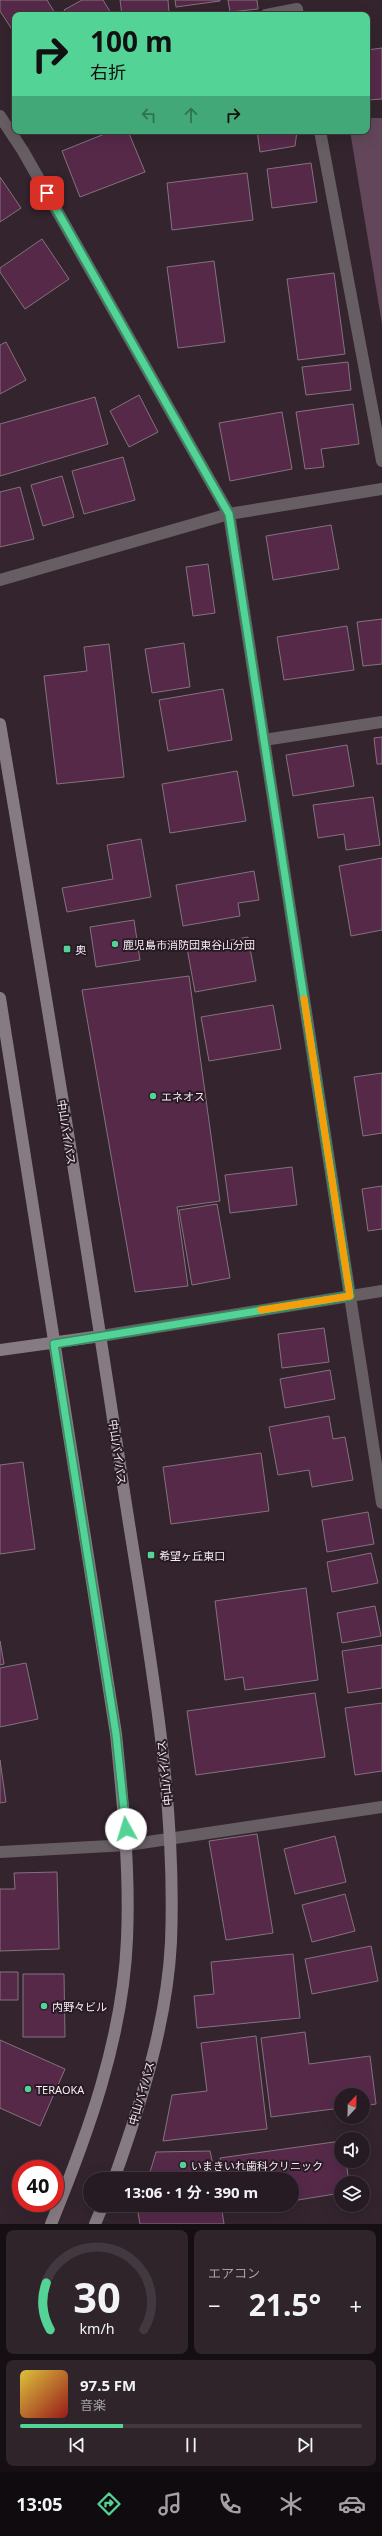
<!DOCTYPE html>
<html lang="ja">
<meta charset="utf-8">
<style>
:root{--surface:#261b22;--page:#2e242a;--text:#f1f3f6;--muted:#a4a1a5;--line:#423940;--accent:#54d396}
body{margin:0;font-family:"Noto Sans","Noto Sans JP",sans-serif;background:var(--page);color:var(--text);height:100vh;display:flex;flex-direction:column;font-size:15px;white-space:nowrap}
*{box-sizing:border-box;margin:0}
p{font-size:13px;color:var(--muted)}
.icon{flex:none;width:22px;height:22px;fill:none;stroke:currentColor;stroke-width:2;stroke-linecap:round;stroke-linejoin:round}
.map{position:relative;height:2224px;overflow:hidden}
.side{display:flex;flex-direction:column;gap:6px;padding:6px;background:#150f13;flex:1}
.side>*{flex:none}
.guide{position:absolute;left:12px;top:12px;width:358px;height:122px;border-radius:8px;box-shadow:0 4px 16px #0002,0 0 0 1px var(--line);background:#54d396;color:#111;overflow:hidden}
.needle{width:26px;rotate:22deg}
.tools{position:absolute;left:334px;top:2088px;display:grid;gap:8px}
.tools a{display:grid;place-items:center;width:36px;height:36px;border-radius:50%;background:var(--surface);box-shadow:0 4px 16px #0002,0 0 0 1px var(--line);font-size:20px}
.speed{position:absolute;left:12px;top:2160px;display:flex;gap:8px;font-size:20px;font-weight:700;text-align:center}
.speed>*{display:grid;place-content:center;width:52px;height:52px;border-radius:50%;background:var(--surface);box-shadow:0 4px 16px #0002,0 0 0 1px var(--line);line-height:1}
.speed .limit{border:6px solid #d22;background:#fff;color:#111}
.pin{position:absolute;display:grid;place-items:center;width:34px;height:34px;color:#fff;margin:-17px;border-radius:8px;box-shadow:0 2px 6px #0006}
.me{position:absolute;width:44px;margin:-22px;rotate:354deg;stroke-linejoin:round;filter:drop-shadow(0 0 3px #0008)}
.turn{display:flex;align-items:center;gap:14px;height:84px;padding:0 12px;font-size:18px}
.turn .icon{width:52px;height:52px;stroke-width:2.5}
.turn b{display:block;font-size:28px;line-height:34px}
.lanes{display:flex;align-items:center;height:38px;padding:0 12px;background:#0003;justify-content:center;gap:20px;direction:ltr}
.lanes .off{opacity:.35}
.big{font-size:30px;font-weight:700;line-height:1.1}
.side .tile{flex:1;display:flex;flex-direction:column;justify-content:center;gap:6px;min-width:0;padding:0 14px;border-radius:8px;background:var(--page)}
.side .dial{align-items:center;gap:0}
.dial svg{height:104px;overflow:visible;fill:none;stroke:var(--line);stroke-width:7;stroke-linecap:round;text-anchor:middle}
.dial text{fill:var(--text);stroke:none}
.song{display:flex;align-items:center;gap:12px}
.cover{width:48px;height:48px;border-radius:6px;background:linear-gradient(135deg,hsl(50 70% 55%),hsl(0 70% 35%))}
.played{height:4px;border-radius:2px;background:linear-gradient(90deg,var(--accent) 30%,var(--line) 30%)}
.keys{display:flex;justify-content:space-around;direction:ltr}
.heat{display:flex;justify-content:space-between;align-items:center;font-size:22px;direction:ltr}
.side .tiles{flex:1;display:grid;gap:6px;grid-template-columns:1fr 1fr}
.tile:last-child{grid-column:span 2}
.trip{position:absolute;left:83px;top:2172px;width:216px;height:40px;border-radius:20px;background:var(--surface);box-shadow:0 4px 16px #0002,0 0 0 1px var(--line);font-weight:700;line-height:40px;text-align:center}
.menu{display:flex;height:64px;justify-content:space-around;align-items:center;background:#0f0b0e;color:var(--muted)}
.menu .icon{width:28px;height:28px}
.menu .on{color:var(--accent)}
.menu b{font-size:18px;color:var(--text)}
.map>svg:first-child{display:block}
.green{fill:#63465a}
.building{fill:#562949;stroke:#84727e}
.lines{fill:none;stroke-linecap:round;stroke-linejoin:round}
.street{stroke:#665e63;stroke-width:12}
.secondary{stroke:#877b83;stroke-width:12}
.route-casing{stroke:#378962;stroke-width:10}
.route{stroke:#54d396;stroke-width:7}
.slow{stroke:#f59e0b;stroke-width:7}
.poi-dot{fill:#54d396;stroke:#291b25;stroke-width:1.5}
.labels{text-anchor:middle;dominant-baseline:central;stroke-width:4;stroke-linejoin:round;paint-order:stroke}
.poi-label{font-size:11px;fill:#f7edf3;stroke:#291b25;text-anchor:start}
.street-label{font-size:11px;fill:#f7edf3;stroke:#291b25}
</style>
<div class="map">
<svg width="382" height="2224" viewBox="0 0 382 2224">
<rect width="100%" height="100%" fill="#33242e"/>
<!-- green -->
<path class="green" d="M 367,118 L 382,118 L 382,324 L 350,131 L 367,131 Z"/>
<!-- building -->
<path class="building" d="M 0,0 L 47,0 L 56,15 L 15,15 L 15,34 L 0,11 Z
M 82,0 L 103,0 L 112,15 L 67,15 L 64,10 Z
M 120,0 L 168,0 L 169,13 L 122,15 Z
M 175,0 L 220,0 L 220,1 L 176,7 Z
M 228,0 L 257,0 L 258,9 L 230,12 Z
M 382,48 L 382,99 L 367,100 L 367,50 Z
M 112,131 L 128,131 L 145,172 L 80,197 L 62,151 Z
M 257,131 L 297,131 L 295,146 L 260,152 Z
M 311,163 L 317,202 L 272,208 L 267,169 Z
M 247,173 L 253,220 L 172,230 L 167,183 Z
M 0,177 L 21,208 L 0,222 Z
M 42,239 L 69,279 L 25,309 L 0,272 L 0,268 Z
M 214,261 L 225,342 L 178,348 L 167,267 Z
M 334,273 L 345,354 L 298,360 L 287,279 Z
M 6,342 L 26,380 L 0,394 L 0,345 Z
M 348,362 L 351,390 L 306,395 L 302,367 Z
M 139,395 L 158,432 L 129,447 L 110,411 Z
M 95,397 L 108,444 L 0,476 L 0,424 Z
M 353,404 L 359,444 L 321,449 L 324,467 L 305,469 L 296,412 Z
M 282,412 L 292,469 L 230,481 L 219,423 Z
M 123,457 L 135,500 L 84,514 L 72,471 Z
M 62,476 L 74,517 L 43,526 L 31,485 Z
M 20,487 L 34,539 L 0,547 L 0,492 Z
M 331,525 L 339,569 L 273,580 L 266,536 Z
M 208,564 L 215,613 L 193,616 L 186,567 Z
M 382,619 L 382,664 L 363,666 L 357,622 Z
M 347,626 L 354,670 L 284,680 L 277,637 Z
M 184,643 L 190,687 L 152,693 L 145,649 Z
M 109,644 L 124,777 L 57,784 L 44,676 L 87,671 L 84,647 Z
M 223,689 L 232,740 L 168,751 L 159,700 Z
M 382,737 L 382,764 L 377,764 L 374,738 Z
M 347,745 L 354,786 L 293,796 L 286,755 Z
M 237,771 L 246,821 L 170,833 L 162,784 Z
M 373,797 L 380,845 L 346,850 L 344,834 L 318,838 L 313,805 Z
M 141,839 L 151,897 L 67,912 L 62,888 L 113,879 L 107,845 Z
M 382,858 L 382,930 L 351,936 L 339,866 Z
M 254,871 L 259,900 L 238,903 L 240,916 L 183,926 L 176,885 Z
M 134,920 L 140,960 L 96,967 L 90,927 Z
M 248,937 L 256,981 L 195,992 L 187,948 Z
M 189,976 L 220,1201 L 177,1207 L 188,1286 L 135,1292 L 82,990 Z
M 273,1005 L 281,1049 L 209,1061 L 201,1017 Z
M 382,1073 L 382,1133 L 363,1136 L 354,1077 Z
M 292,1167 L 297,1205 L 230,1213 L 225,1175 Z
M 382,1186 L 382,1229 L 368,1231 L 362,1189 Z
M 217,1204 L 230,1278 L 192,1285 L 179,1210 Z
M 324,1328 L 329,1362 L 282,1368 L 278,1334 Z
M 330,1370 L 335,1399 L 285,1408 L 280,1379 Z
M 329,1416 L 333,1439 L 345,1437 L 353,1480 L 312,1487 L 309,1470 L 278,1475 L 269,1427 Z
M 261,1453 L 269,1511 L 171,1524 L 163,1467 Z
M 23,1462 L 35,1549 L 0,1554 L 0,1465 Z
M 368,1512 L 374,1544 L 327,1552 L 322,1520 Z
M 371,1553 L 378,1583 L 332,1592 L 327,1562 Z
M 306,1588 L 318,1680 L 245,1690 L 243,1677 L 225,1680 L 215,1601 Z
M 375,1606 L 381,1636 L 342,1643 L 337,1613 Z
M 0,1641 L 4,1664 L 0,1665 Z
M 382,1645 L 382,1688 L 348,1693 L 342,1651 Z
M 26,1663 L 38,1719 L 0,1727 L 0,1668 Z
M 315,1693 L 325,1757 L 196,1775 L 187,1711 Z
M 382,1703 L 382,1771 L 355,1775 L 345,1708 Z
M 0,1760 L 6,1802 L 0,1803 Z
M 257,1834 L 273,1933 L 226,1940 L 209,1841 Z
M 335,1836 L 346,1882 L 295,1894 L 284,1849 Z
M 57,1872 L 59,1949 L 0,1951 L 0,1889 L 15,1889 L 14,1873 Z
M 345,1894 L 355,1931 L 312,1942 L 302,1905 Z
M 371,1946 L 378,1981 L 312,1994 L 305,1959 Z
M 293,1954 L 300,2018 L 197,2028 L 194,1996 L 214,1994 L 211,1962 Z
M 0,1972 L 18,1972 L 18,2000 L 0,2000 Z
M 23,1974 L 64,1974 L 65,2037 L 23,2037 Z
M 305,2032 L 309,2064 L 370,2056 L 376,2104 L 363,2106 L 363,2095 L 341,2095 L 341,2108 L 271,2117 L 261,2038 Z
M 256,2036 L 267,2129 L 163,2141 L 172,2095 L 207,2091 L 201,2043 Z
M 0,2040 L 65,2069 L 40,2126 L 0,2108 Z
M 341,2141 L 341,2161 L 346,2161 L 349,2183 L 341,2183 L 341,2193 L 292,2201 L 292,2179 L 223,2179 L 220,2158 Z
M 210,2151 L 216,2179 L 148,2179 L 156,2152 Z
M 141,2205 L 221,2205 L 224,2224 L 140,2224 L 138,2213 Z
M 227,2205 L 262,2205 L 228,2210 Z"/>
<g class="lines">
<!-- street -->
<path class="street" d="M 266,15 L 297,9 L 298,15
M 0,116 L 23,151 L 229,514 L 382,1503
M 320,131 L 382,461
M 0,580 L 229,514 L 382,489
M 264,740 L 382,722
M 101,1336 L 382,1291
M 0,1852 L 128,1845 L 382,1807"/>
<!-- secondary -->
<path class="secondary" d="M 0,724 C 43,977 85,1231 123,1485 C 146,1636 177,1789 171,1942 C 167,2023 141,2103 114,2179
M 0,998 L 116,1734 C 123,1803 130,1870 127,1939 C 123,2038 88,2134 51,2224
M 0,1350 L 101,1336
M 95,2224 L 103,2205"/>
</g>
<g class="lines">
<defs>
<path id="route" d="M 47,193 L 229,514 L 350,1296 L 54,1344 L 116,1734 L 126,1829"/>
</defs>
<!-- route casing -->
<use href="#route" class="route-casing"/>
<!-- route -->
<use href="#route" class="route"/>
<!-- slow -->
<path class="slow" d="M 261,1310 L 350,1296 L 304,999"/>
</g>
<!-- markers -->
<g class="poi-dot">
<circle cx="115" cy="944" r="4"/>
<rect x="63" y="945" width="8" height="8" rx="2"/>
<circle cx="153" cy="1096" r="4"/>
<rect x="147" y="1551" width="8" height="8" rx="2"/>
<circle cx="44" cy="2006" r="4"/>
<circle cx="28" cy="2089" r="4"/>
<circle cx="183" cy="2165" r="4"/>
</g>
<g class="labels">
<!-- poi labels -->
<g class="poi-label">
<text x="123" y="944">鹿児島市消防団東谷山分団</text>
<text x="75" y="949">奥</text>
<text x="161" y="1096">エネオス</text>
<text x="159" y="1555">希望ヶ丘東口</text>
<text x="52" y="2006">内野々ビル</text>
<text x="36" y="2089">TERAOKA</text>
<text x="191" y="2165">いまきいれ歯科クリニック</text>
</g>
<!-- street labels -->
<g class="street-label">
<text transform="translate(67 1132) rotate(81)">中山バイパス</text>
<text transform="translate(118 1452) rotate(82)">中山バイパス</text>
<text transform="translate(164 1773) rotate(-96)">中山バイパス</text>
<text transform="translate(141 2093) rotate(-74)">中山バイパス</text>
</g>
</g>
</svg>
<div class="tools">
<a><svg class="needle" viewBox="-14 -14 28 28"><path d="M0-13l5 13h-10z" fill="#e53935"/><path d="M0 13l5-13h-10z" fill="#a4a1a5"/></svg></a>
<a><svg class="icon" aria-label="sound" viewBox="0 0 24 24"><path d="M4 9h4l5-4v14l-5-4H4zM17 9q2 3 0 6"/></svg></a>
<a><svg class="icon" aria-label="layers" viewBox="0 0 24 24"><path d="M12 4l9 5-9 5-9-5zM3 14l9 5 9-5"/></svg></a>
</div>
<div class="speed"><div class="limit">40</div></div>
<div class="pin" style="left:47px;top:193px;background:#d93025"><svg class="icon" aria-label="arrive" viewBox="0 0 24 24"><path d="M6 21V4h12l-3 4 3 4H6"/></svg></div>
<svg class="me" style="left:126px;top:1829px" viewBox="-20 -20 40 40"><circle r="19" fill="#fff"/><path d="M0-13L10 11 0 6-10 11z" fill="#54d396"/></svg>
<div class="trip">13:06 · 1 分 · 390 m</div>
<div class="guide">
<div class="turn"><svg class="icon" aria-label="right" viewBox="0 0 24 24"><path d="M7 20v-9h11M14 6l5 5-5 5"/></svg><div><b>100 m</b>右折</div></div>
<div class="lanes"><svg class="icon off" aria-label="left" viewBox="0 0 24 24"><path d="M17 20v-9H6M10 6l-5 5 5 5"/></svg><svg class="icon off" aria-label="ahead" viewBox="0 0 24 24"><path d="M12 20V5M6 11l6-6 6 6"/></svg><svg class="icon" aria-label="right" viewBox="0 0 24 24"><path d="M7 20v-9h11M14 6l5 5-5 5"/></svg></div>
</div>
</div>
<section class="side">
<div class="tiles">
<div class="tile dial"><svg viewBox="0 0 100 80">
<path d="M14 69A42 42 0 1 1 86 69"/>
<path d="M14 69A42 42 0 0 1 11 33" stroke="#54d396"/>
<text x="50" y="56" font-size="32" font-weight="700">30</text>
<text x="50" y="72" font-size="11">km/h</text>
</svg></div>
<div class="tile"><p>エアコン</p>
<div class="heat"><a>−</a><b class="big">21.5°</b><a>+</a></div>
</div>
<div class="tile">
<div class="song"><i class="cover"></i><div><b>97.5 FM</b><p>音楽</p></div></div>
<div class="played"></div>
<div class="keys"><svg class="icon" aria-label="previous" viewBox="0 0 24 24"><path d="M18 5L8 12l10 7zM5 5v14"/></svg><svg class="icon" aria-label="pause" viewBox="0 0 24 24"><path d="M8 5v14M16 5v14"/></svg><svg class="icon" aria-label="next" viewBox="0 0 24 24"><path d="M6 5l10 7-10 7zM19 5v14"/></svg></div>
</div>
</div>
</section>
<nav class="menu">
<b>13:05</b>
<svg class="icon on" aria-label="directions" viewBox="0 0 24 24"><path d="M12 3l9 9-9 9-9-9zM9 14v-3h6M13 9l2 2-2 2"/></svg>
<svg class="icon" aria-label="music" viewBox="0 0 24 24"><path d="M9 18V5l10-2v13"/><circle cx="6" cy="18" r="3"/><circle cx="16" cy="16" r="3"/></svg>
<svg class="icon" aria-label="phone" viewBox="0 0 24 24"><path d="M5 4h4l2 5-3 2q2 4 5 5l2-3 5 2v4C11 20 4 13 5 4z"/></svg>
<svg class="icon" aria-label="climate" viewBox="0 0 24 24"><path d="M12 3v18M4 7l16 10M4 17L20 7"/></svg>
<svg class="icon" aria-label="car" viewBox="0 0 24 24"><path d="M5 17H2v-5l4-1 3-4h7l3 4 3 1v5h-3M9 17h6M6 11h13"/><circle cx="7" cy="17" r="2"/><circle cx="17" cy="17" r="2"/></svg>
</nav>
